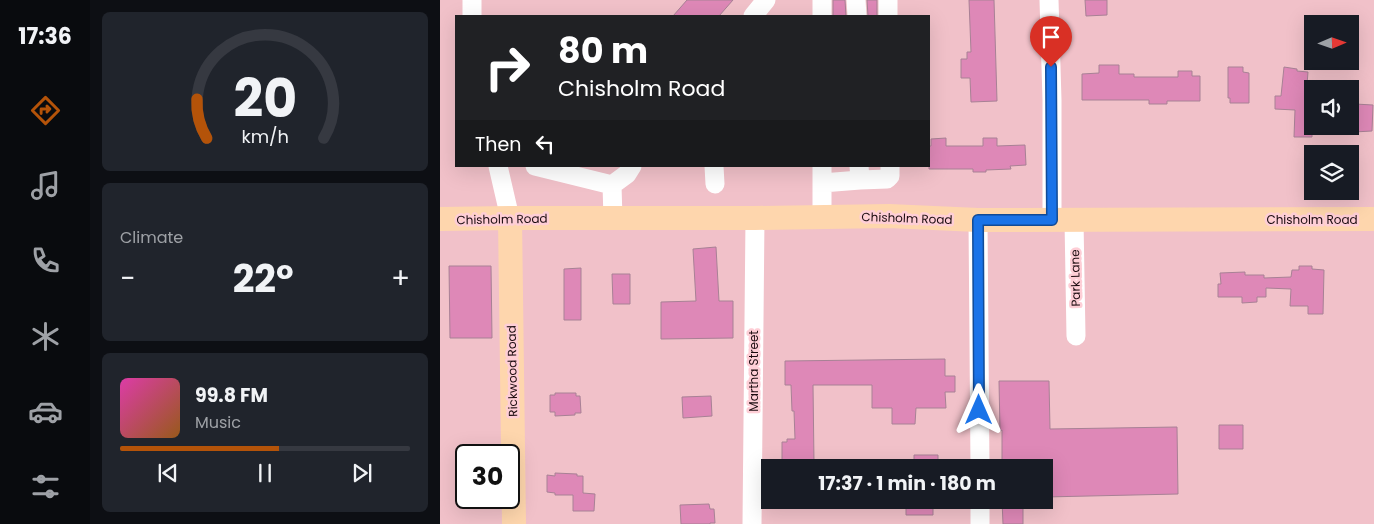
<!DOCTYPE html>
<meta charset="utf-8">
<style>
:root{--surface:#171b24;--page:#20242c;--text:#f1f3f6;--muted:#9ea1a6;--line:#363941;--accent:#b45309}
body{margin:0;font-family:Poppins,sans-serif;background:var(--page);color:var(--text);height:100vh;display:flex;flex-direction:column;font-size:19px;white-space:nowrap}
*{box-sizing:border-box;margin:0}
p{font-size:16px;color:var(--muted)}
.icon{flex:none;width:28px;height:28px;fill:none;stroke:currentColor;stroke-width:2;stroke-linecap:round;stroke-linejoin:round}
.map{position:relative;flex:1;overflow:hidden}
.drawer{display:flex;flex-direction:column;gap:12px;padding:12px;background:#0d0f14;width:350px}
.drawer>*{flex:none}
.hud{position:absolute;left:15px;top:15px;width:475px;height:152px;border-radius:0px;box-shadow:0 5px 20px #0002;background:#202124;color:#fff;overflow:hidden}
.needle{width:32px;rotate:88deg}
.tools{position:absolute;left:864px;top:15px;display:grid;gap:10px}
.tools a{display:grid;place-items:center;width:55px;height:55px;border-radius:0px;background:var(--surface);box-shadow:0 5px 20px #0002;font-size:25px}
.speed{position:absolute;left:15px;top:444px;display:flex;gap:10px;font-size:25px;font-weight:700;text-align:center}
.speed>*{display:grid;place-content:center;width:65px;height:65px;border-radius:50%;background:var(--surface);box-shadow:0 5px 20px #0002;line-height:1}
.speed .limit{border:2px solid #111;border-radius:8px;background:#fff;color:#111}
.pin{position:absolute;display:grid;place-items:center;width:42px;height:42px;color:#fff;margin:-51px -21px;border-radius:50% 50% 50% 0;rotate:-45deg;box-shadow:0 0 5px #0007}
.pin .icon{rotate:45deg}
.me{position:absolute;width:55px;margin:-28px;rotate:0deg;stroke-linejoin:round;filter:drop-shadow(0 0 4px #0008)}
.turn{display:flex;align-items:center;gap:18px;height:105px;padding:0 20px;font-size:22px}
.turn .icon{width:65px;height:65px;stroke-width:2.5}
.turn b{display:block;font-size:35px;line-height:42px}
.then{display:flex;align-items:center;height:48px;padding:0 20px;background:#0003;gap:10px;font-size:19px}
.big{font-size:38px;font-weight:700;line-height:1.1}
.drawer .tile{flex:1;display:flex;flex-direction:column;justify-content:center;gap:8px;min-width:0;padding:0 18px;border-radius:8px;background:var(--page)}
.drawer .dial{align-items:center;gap:0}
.dial svg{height:130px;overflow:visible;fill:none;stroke:var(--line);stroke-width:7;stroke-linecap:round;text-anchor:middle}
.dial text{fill:var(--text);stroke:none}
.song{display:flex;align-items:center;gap:15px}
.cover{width:60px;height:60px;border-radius:8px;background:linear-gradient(135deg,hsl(320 70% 55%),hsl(30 70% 35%))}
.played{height:5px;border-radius:2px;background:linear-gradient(90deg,var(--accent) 55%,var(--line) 55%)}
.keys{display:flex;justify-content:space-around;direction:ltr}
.heat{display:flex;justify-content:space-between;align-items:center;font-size:28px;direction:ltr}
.trip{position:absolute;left:321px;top:459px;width:292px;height:50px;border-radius:0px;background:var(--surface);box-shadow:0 5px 20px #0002;font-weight:700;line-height:50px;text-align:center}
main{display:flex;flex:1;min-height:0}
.dock{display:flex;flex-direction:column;width:90px;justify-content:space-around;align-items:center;background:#090b0e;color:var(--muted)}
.dock .icon{width:35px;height:35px}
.dock .on{color:var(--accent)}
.dock b{font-size:22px;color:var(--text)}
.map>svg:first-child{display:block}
.building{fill:#de88b7;stroke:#a88195}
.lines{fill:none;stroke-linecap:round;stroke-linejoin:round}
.minor{stroke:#fff;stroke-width:19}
.major{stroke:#fed6ad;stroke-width:24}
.route-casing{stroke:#114b97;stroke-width:12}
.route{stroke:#1a73e8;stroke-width:9}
.labels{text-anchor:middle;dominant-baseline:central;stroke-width:5;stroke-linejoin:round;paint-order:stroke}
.street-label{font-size:12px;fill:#1b0b0f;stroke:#feced6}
</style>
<main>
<nav class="dock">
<b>17:36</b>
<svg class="icon on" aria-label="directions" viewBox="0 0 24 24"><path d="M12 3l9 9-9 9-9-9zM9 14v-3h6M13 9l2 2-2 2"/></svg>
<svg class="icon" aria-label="music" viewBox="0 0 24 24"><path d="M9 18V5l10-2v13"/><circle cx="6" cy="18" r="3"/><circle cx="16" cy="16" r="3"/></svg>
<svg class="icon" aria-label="phone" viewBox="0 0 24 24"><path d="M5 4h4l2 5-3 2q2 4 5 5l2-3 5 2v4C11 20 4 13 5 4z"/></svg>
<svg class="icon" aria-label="climate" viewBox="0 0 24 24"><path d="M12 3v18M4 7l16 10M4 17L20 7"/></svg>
<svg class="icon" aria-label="car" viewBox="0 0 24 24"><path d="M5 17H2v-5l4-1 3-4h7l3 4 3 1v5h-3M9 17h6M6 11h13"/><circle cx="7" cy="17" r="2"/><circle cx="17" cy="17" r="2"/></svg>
<svg class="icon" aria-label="filters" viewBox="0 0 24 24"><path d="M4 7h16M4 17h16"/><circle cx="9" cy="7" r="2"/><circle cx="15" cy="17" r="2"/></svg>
</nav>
<section class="drawer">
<div class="tile dial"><svg viewBox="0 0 100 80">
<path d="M14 69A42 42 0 1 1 86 69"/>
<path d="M14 69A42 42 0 0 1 8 45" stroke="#b45309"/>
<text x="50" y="56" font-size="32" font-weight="700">20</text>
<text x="50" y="72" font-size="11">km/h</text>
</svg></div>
<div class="tile"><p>Climate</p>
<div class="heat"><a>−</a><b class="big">22°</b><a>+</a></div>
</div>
<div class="tile">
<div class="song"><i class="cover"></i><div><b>99.8 FM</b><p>Music</p></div></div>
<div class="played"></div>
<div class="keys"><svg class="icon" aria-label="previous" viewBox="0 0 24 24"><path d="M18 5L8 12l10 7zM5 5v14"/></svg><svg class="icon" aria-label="pause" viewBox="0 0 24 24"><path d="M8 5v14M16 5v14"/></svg><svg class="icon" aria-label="next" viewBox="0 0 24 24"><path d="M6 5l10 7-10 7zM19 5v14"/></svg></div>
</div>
</section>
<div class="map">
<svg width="934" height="524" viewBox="0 0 934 524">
<rect width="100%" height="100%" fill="#f1c1c9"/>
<!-- building -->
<path class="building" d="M 247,0 L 293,0 L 279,16 L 233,16 Z
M 393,0 L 405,0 L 406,16 L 393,16 Z
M 427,0 L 437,0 L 437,16 L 428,16 Z
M 529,0 L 554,0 L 557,101 L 531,102 L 530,78 L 521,78 L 521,59 L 527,59 L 527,52 L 531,52 Z
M 645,0 L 667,0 L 667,15 L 646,16 Z
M 659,65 L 679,65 L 679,74 L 694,74 L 694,77 L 738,77 L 738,71 L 752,71 L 752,76 L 760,76 L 760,101 L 727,101 L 727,104 L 709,104 L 709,100 L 642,100 L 642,74 L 659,73 Z
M 788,67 L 803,67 L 803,72 L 809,73 L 809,103 L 790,103 L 790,98 L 788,98 Z
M 844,67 L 857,69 L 857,71 L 868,72 L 866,97 L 872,97 L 872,137 L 854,137 L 855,110 L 835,109 L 835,96 L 841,96 Z
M 915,104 L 933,105 L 932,131 L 914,132 Z
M 506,138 L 506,146 L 543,146 L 543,138 L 557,138 L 557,146 L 585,145 L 586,165 L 570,166 L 571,169 L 546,170 L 546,172 L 533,172 L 533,169 L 489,169 L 489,146 L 491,146 L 491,139 Z
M 276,247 L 279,301 L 293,301 L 293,338 L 221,339 L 221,302 L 256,301 L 253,249 Z
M 9,266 L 51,266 L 52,338 L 10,338 Z
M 859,266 L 872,266 L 872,269 L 884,270 L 883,314 L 868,314 L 868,306 L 850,306 L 851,289 L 826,288 L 826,297 L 817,297 L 817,302 L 802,303 L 802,297 L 778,297 L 778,284 L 781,284 L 780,273 L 805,272 L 805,275 L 824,275 L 824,278 L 851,277 L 852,270 L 859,270 Z
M 141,268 L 141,320 L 124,320 L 124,269 Z
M 172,274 L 190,274 L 190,304 L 173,304 Z
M 505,359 L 505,376 L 515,376 L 515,392 L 505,392 L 506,408 L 476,408 L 475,424 L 452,424 L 452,408 L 432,408 L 432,385 L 373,385 L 374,463 L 368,463 L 368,468 L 349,468 L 348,461 L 342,461 L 342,442 L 347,442 L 347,439 L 355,439 L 354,411 L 352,411 L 351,385 L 345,385 L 345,361 Z
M 559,381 L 609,381 L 610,429 L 737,427 L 738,494 L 605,497 L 605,468 L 562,468 L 562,430 L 560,431 Z
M 115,393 L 136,393 L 136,396 L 140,396 L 141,413 L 135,413 L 135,415 L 115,416 L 115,412 L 110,412 L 110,395 L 115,395 Z
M 271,396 L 272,416 L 243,418 L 242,397 Z
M 779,425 L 803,425 L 803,449 L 779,449 Z
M 474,455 L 498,455 L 498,468 L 474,468 Z
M 115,473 L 137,474 L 137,476 L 143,476 L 143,493 L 155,494 L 154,511 L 133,511 L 133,495 L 115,495 L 115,493 L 107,492 L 107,475 L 115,476 Z
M 466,500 L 493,500 L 493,515 L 466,515 Z
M 562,500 L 583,500 L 583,524 L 563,524 Z
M 269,504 L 270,509 L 274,509 L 275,523 L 270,523 L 270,524 L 241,524 L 240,505 Z"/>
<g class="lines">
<!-- minor -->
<path class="minor" d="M 32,0 L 32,16
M 382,0 L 382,16
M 416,0 L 417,16
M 448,0 L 448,16
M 609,0 L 612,100 L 612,220
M 313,16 L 326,0
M 58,166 L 70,218
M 95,166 L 172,185 L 173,219
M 274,166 L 275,184
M 382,166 L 382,217
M 420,180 L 447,179 L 450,176 L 450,166
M 382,183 L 420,180 L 419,166
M 172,185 L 187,174 L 192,166
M 538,220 L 540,468
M 634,220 L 636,336
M 540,500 L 540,524
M 312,524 L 315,218"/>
<!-- major -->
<path class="major" d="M 70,218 L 74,524
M 0,219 L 70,218 L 315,218 L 449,216 L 538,220 L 934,219"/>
</g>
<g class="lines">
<defs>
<path id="route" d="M 539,410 L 538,220 L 612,220 L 611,67"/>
</defs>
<!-- route casing -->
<use href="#route" class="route-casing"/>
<!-- route -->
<use href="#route" class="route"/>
</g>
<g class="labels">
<!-- street labels -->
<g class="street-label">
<text transform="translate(467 218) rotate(2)">Chisholm Road</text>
<text transform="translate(62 219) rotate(-1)">Chisholm Road</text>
<text x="872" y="219">Chisholm Road</text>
<text transform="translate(635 278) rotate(-91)">Park Lane</text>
<text transform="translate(72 371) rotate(-91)">Rickwood Road</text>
<text transform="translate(313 371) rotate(-90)">Martha Street</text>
</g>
</g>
</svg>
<div class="tools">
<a><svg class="needle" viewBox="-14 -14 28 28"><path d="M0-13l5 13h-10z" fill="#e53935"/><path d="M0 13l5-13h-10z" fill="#9ea1a6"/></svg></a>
<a><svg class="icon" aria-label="sound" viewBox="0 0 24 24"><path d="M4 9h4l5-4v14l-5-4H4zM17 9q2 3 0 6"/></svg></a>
<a><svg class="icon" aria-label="layers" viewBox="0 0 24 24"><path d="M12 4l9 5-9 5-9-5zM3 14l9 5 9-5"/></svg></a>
</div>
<div class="speed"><div class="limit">30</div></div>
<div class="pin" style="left:611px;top:67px;background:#d93025"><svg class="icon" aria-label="arrive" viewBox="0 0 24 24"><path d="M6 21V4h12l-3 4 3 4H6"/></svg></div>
<svg class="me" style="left:539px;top:410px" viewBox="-20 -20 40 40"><path d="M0-17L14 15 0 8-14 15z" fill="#1a73e8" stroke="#fff" stroke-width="4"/></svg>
<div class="trip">17:37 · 1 min · 180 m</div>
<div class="hud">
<div class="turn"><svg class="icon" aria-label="right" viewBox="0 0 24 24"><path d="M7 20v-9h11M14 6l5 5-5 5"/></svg><div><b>80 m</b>Chisholm Road</div></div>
<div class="then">Then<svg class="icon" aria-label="left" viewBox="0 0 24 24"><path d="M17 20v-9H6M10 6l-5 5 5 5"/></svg></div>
</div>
</div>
</main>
